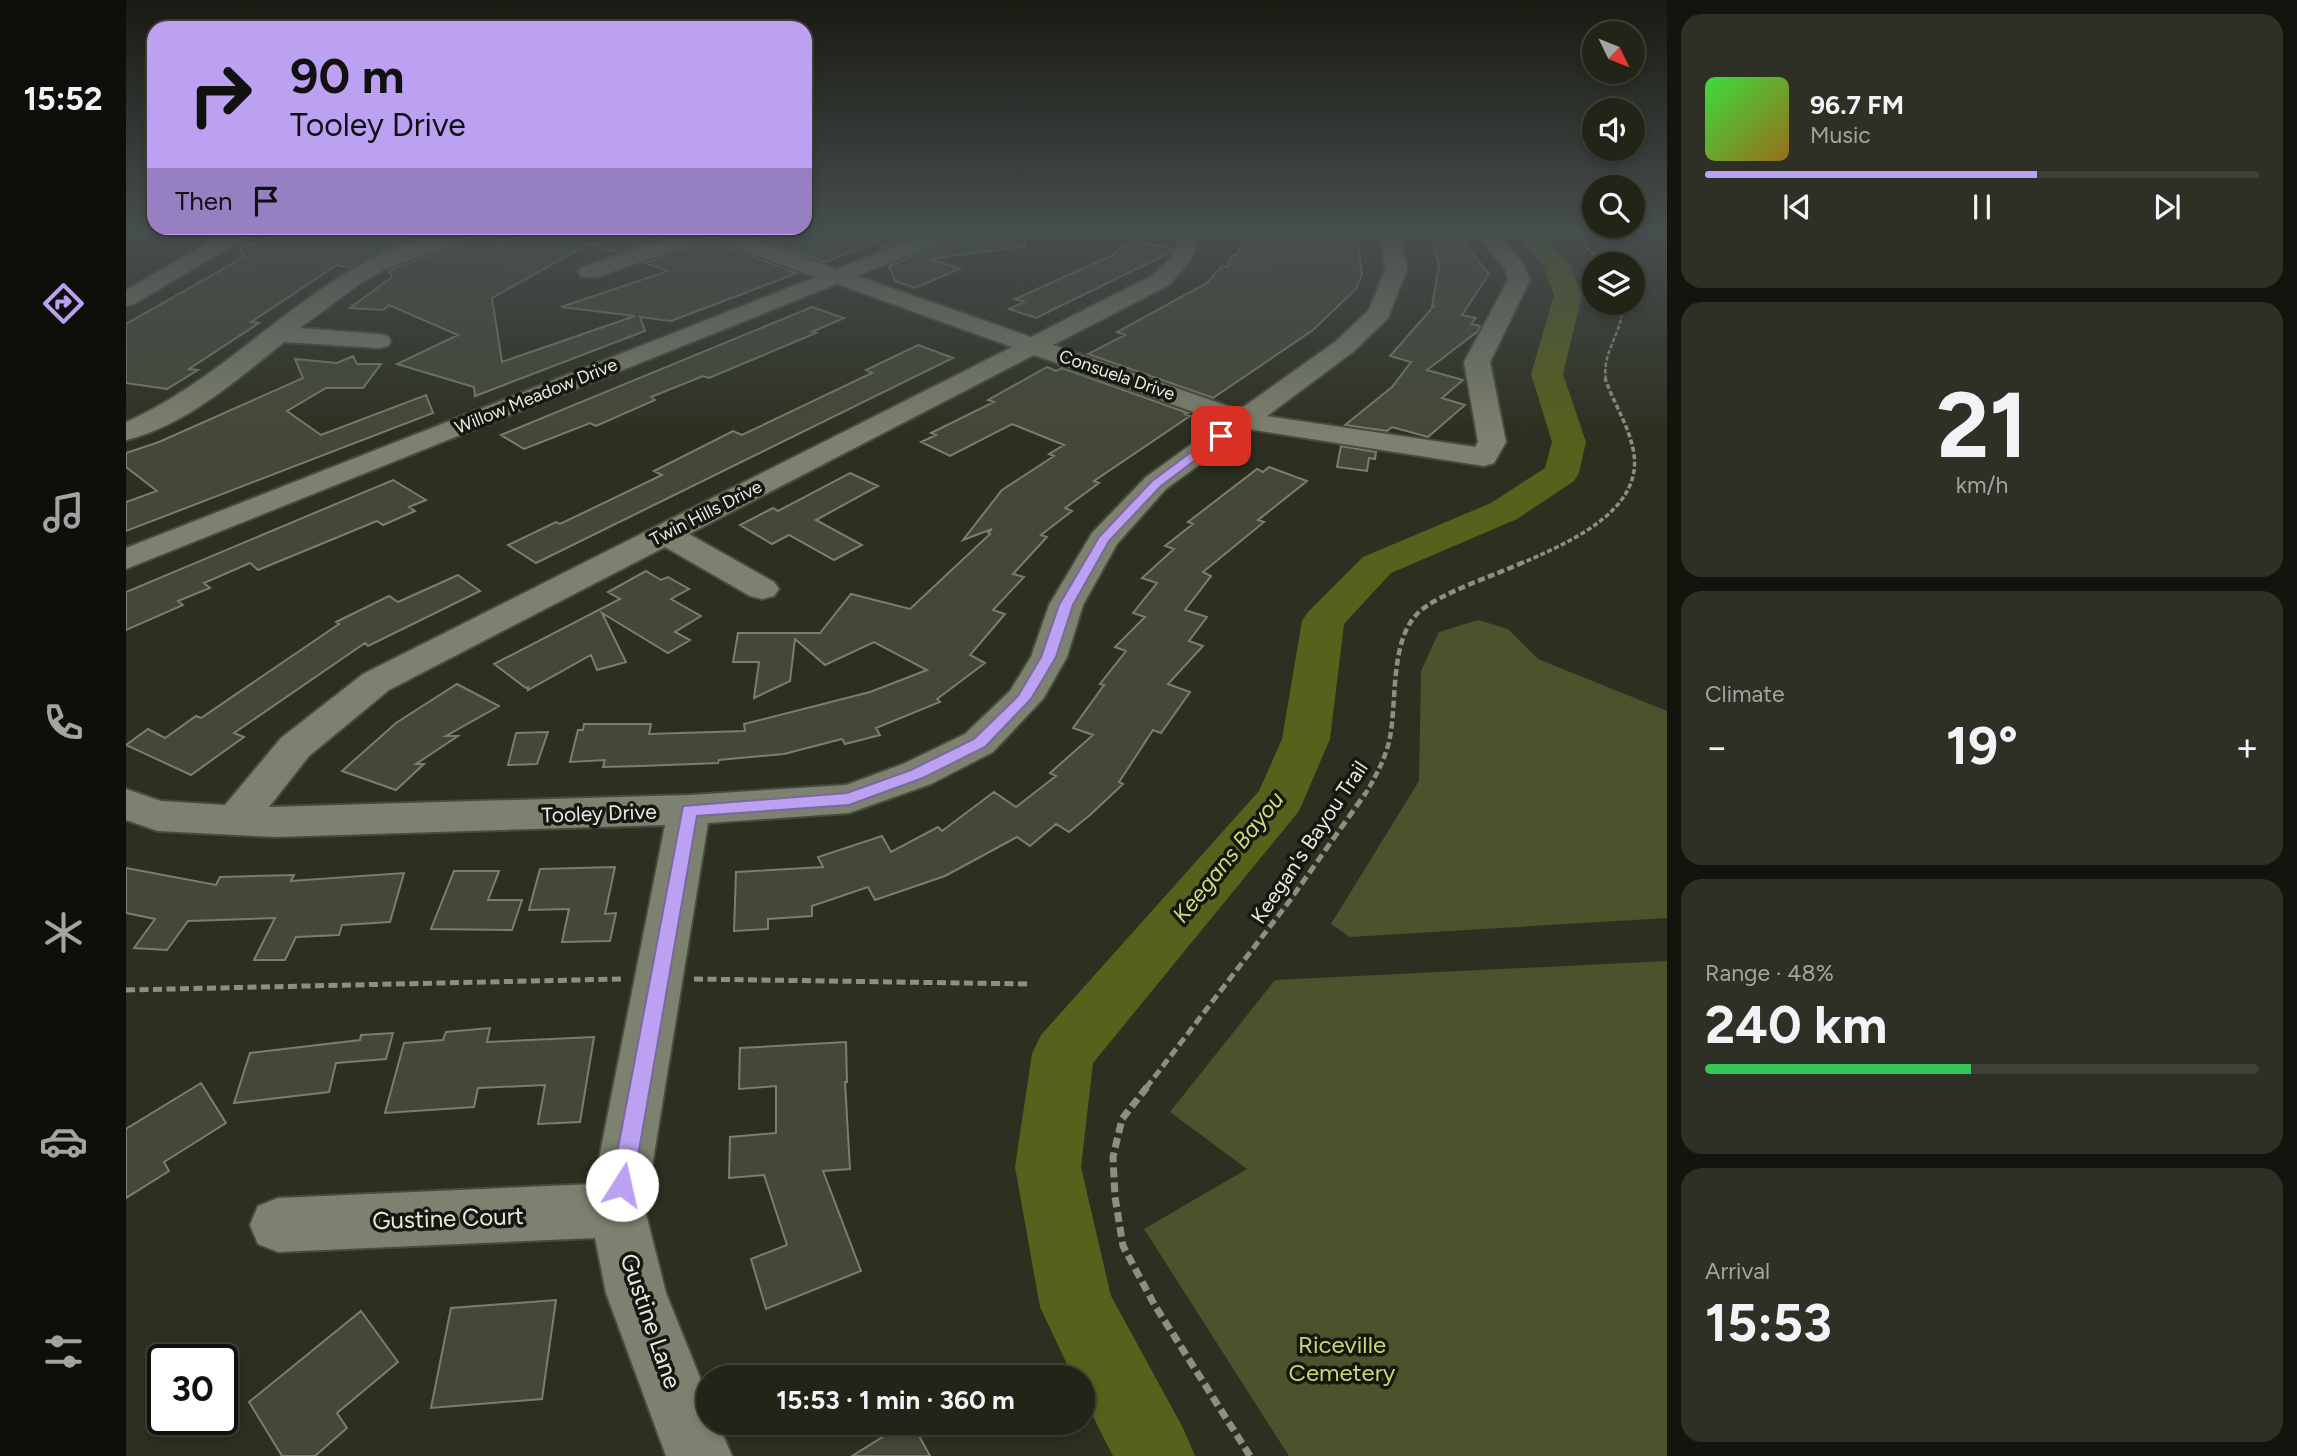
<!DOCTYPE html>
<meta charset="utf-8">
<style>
:root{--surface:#222418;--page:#2e3025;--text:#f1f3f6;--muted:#a2a4a2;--line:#3f4137;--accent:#bca0f2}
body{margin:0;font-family:Figtree,sans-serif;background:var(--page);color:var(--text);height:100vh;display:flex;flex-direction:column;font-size:26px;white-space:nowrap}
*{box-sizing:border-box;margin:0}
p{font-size:23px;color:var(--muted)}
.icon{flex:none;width:38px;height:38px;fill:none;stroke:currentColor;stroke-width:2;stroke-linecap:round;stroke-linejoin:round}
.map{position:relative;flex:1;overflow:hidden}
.drawer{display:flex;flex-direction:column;gap:14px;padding:14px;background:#13140d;width:630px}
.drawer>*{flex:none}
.banner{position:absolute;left:21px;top:21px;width:665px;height:214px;border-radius:21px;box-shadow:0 4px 10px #0003,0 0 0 2px var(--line);background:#bca0f2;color:#111;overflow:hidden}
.needle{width:46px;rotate:133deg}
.buttons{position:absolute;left:1456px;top:21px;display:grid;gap:14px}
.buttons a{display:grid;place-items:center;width:63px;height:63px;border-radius:50%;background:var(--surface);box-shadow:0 4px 10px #0003,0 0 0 2px var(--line);font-size:35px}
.speed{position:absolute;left:21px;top:1344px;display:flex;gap:14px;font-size:35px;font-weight:700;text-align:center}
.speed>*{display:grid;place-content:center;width:91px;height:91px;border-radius:50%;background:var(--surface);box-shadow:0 4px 10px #0003,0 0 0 2px var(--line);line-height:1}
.speed .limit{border:4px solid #111;border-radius:10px;background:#fff;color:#111}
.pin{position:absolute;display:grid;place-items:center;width:60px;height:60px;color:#fff;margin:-30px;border-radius:14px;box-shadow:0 4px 10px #0006}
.me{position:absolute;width:77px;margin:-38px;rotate:10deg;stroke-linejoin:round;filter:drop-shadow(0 0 5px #0008)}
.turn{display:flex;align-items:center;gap:24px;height:147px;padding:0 28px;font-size:32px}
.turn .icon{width:91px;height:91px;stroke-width:2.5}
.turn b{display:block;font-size:49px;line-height:60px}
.then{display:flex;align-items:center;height:66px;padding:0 28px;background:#0003;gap:14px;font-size:26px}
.big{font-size:52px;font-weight:700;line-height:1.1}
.drawer .tile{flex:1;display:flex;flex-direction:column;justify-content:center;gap:10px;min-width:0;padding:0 24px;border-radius:21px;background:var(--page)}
.drawer .dial{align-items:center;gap:0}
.dial b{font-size:91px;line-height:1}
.song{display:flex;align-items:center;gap:21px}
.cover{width:84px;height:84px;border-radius:10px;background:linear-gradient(135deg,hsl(120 70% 55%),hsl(40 70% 35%))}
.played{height:7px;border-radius:4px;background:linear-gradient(90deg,var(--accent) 60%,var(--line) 60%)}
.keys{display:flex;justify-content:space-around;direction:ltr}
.heat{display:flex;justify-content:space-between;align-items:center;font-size:38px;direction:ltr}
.charge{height:10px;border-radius:5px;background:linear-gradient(90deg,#34c759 48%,var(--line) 0)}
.trip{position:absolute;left:570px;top:1365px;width:399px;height:70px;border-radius:35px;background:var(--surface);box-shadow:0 4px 10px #0003,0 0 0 2px var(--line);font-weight:700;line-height:70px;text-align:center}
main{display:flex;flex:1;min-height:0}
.dock{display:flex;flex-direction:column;width:126px;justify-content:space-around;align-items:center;background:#0e0e0a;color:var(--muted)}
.dock .icon{width:49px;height:49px}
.dock .active{color:var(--accent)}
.dock b{font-size:32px;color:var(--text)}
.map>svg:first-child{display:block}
.green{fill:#4c522c}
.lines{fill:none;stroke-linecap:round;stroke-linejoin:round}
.river{fill:#57611b;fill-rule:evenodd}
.building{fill:#444837;stroke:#7a7e6c;stroke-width:2}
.minor-casing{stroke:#484b3d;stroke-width:4}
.path-far4{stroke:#8d8f82;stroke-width:2.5;stroke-dasharray:4.5 2;stroke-linecap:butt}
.path-far3{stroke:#8d8f82;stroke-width:3.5;stroke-dasharray:5 2.5;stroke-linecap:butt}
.path-far2{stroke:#8d8f82;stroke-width:4.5;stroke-dasharray:7 3.5;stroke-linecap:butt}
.path-far1{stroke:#8d8f82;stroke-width:5;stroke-dasharray:9 4.5;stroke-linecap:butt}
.path{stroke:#8d8f82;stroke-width:7;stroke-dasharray:10 5;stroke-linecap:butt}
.minor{fill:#7d816f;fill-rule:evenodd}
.route{fill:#bca0f2;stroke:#7a689d;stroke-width:2}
.labels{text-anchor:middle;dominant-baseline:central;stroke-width:7;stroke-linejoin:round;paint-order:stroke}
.far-street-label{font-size:18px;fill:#e9ebe1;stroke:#161710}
.street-label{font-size:21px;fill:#e9ebe1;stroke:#161710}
.water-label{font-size:23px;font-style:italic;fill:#cedf7e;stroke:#161710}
.near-street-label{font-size:24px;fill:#e9ebe1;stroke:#161710}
.near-park-label{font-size:24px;fill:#c8d878;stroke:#161710}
</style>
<main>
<nav class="dock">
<b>15:52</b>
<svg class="icon active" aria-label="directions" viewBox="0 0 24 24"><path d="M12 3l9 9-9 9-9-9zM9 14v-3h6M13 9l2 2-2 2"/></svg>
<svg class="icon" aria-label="music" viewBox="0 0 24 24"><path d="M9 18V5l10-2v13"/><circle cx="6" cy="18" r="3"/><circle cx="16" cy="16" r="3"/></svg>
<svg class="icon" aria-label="phone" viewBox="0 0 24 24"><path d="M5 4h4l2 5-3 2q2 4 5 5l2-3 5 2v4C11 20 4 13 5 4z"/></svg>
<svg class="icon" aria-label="climate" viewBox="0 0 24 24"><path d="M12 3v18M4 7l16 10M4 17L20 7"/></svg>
<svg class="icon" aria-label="car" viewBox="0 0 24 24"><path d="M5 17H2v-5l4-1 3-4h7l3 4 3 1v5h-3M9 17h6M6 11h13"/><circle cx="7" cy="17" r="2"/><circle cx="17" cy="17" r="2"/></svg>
<svg class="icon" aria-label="filters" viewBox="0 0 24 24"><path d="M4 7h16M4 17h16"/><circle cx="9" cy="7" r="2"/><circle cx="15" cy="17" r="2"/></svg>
</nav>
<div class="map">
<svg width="1541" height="1456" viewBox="0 0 1541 1456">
<rect width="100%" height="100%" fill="#2d3020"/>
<!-- green -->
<path class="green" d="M 1352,620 L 1382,629 L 1412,659 L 1541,711 L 1541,918 L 1224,937 L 1205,924 L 1293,781 L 1295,671 L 1313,632 Z
M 1541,961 L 1541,1456 L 1163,1456 L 1018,1229 L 1121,1169 L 1044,1112 L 1149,980 Z"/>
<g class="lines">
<!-- river -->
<path class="river" d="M 1388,233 L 1415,233 L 1444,265 L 1456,295 L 1437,374 L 1460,442 L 1453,473 L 1448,481 L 1391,519 L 1265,573 L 1218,624 L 1204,739 L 1173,811 L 967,1063 L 955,1167 L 985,1296 L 1057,1428 L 1069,1456 L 987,1456 L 957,1397 L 957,1377 L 947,1377 L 914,1307 L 889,1167 L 906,1054 L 915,1035 L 1133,791 L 1156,739 L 1176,621 L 1182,612 L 1237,557 L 1365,503 L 1419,468 L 1426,442 L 1405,374 L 1428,295 L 1418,267 Z"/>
</g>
<!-- building -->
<path class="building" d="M 158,233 L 311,233 L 262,249 L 224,268 L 211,265 L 125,322 L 133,323 L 63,369 L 72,370 L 41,389 L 0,383 L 0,324 L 118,257 L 113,247 Z
M 355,233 L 374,233 L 375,241 L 403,233 L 551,233 L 491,253 L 464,243 L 366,298 L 376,362 L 509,316 L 435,307 L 542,271 L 519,263 L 583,241 L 671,273 L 545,321 L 514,317 L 519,331 L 349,396 L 348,387 L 271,364 L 332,335 L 263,305 L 257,310 L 224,308 L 266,277 L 262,270 L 350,239 Z
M 616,233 L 795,233 L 756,248 L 753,241 L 699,262 Z
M 833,233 L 898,233 L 899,246 L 803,259 L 834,269 L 789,288 L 769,281 L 763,266 L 828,239 Z
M 1124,233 L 1198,239 L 1195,233 L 1227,233 L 1232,244 L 1236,274 L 1230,289 L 1187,330 L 1087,398 L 962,354 L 999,335 L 991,332 L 1081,283 L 1096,266 L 1101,267 L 1106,255 L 1111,255 L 1117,235 Z
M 1304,233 L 1330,233 L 1363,274 L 1336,315 L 1350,318 L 1345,324 L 1354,326 L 1352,331 L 1301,370 L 1337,380 L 1316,398 L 1339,405 L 1302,437 L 1266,427 L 1261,431 L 1219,425 L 1266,387 L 1285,362 L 1264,356 L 1308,306 L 1306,306 L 1313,265 Z
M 1005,241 L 1047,248 L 1045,252 L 910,318 L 883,309 L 898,302 L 889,299 L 985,256 Z
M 686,307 L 718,318 L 686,332 L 690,333 L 583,378 L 577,376 L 525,397 L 529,400 L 470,426 L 464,423 L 398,449 L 375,435 Z
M 792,345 L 827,358 L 410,563 L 382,545 L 430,522 L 434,524 L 536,475 L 528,471 L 607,431 L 616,435 L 746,373 L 740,370 Z
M 227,356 L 231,364 L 255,364 L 237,388 L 200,388 L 161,411 L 195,435 L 300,395 L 307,413 L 0,531 L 0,502 L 31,491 L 0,467 L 0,453 L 33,442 L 177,378 L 169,359 L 211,363 Z
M 921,367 L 930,371 L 936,368 L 1062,413 L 1059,414 L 1064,416 L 968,481 L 973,483 L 939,508 L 946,511 L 915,535 L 921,537 L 887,574 L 898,577 L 867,610 L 879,614 L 844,655 L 859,663 L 811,699 L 814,702 L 750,728 L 754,735 L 719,744 L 716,739 L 658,754 L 593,760 L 592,763 L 516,766 L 477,767 L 479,760 L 444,762 L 452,730 L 457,730 L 458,724 L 525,724 L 523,734 L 619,731 L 618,724 L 744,692 L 801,670 L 748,642 L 699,665 L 669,639 L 664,681 L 628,698 L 633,662 L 607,662 L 612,633 L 694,633 L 725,594 L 784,609 L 864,534 L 862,533 L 866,529 L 837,540 L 876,490 L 928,456 L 923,454 L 938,445 L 886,424 L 824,456 L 795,442 L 810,435 L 805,433 L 868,402 L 862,400 Z
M 1215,446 L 1250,452 L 1249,459 L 1243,458 L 1241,471 L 1211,467 Z
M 1143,467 L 1181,481 L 1132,520 L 1138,522 L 1077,572 L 1085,576 L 1059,610 L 1081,617 L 1063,641 L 1077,646 L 1042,684 L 1064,692 L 1035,733 L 1027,730 L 993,782 L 997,784 L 964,815 L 943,832 L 930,824 L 904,846 L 891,837 L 819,876 L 749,900 L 742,887 L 686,906 L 686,916 L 642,919 L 642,929 L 608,931 L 610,872 L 697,867 L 692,857 L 756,836 L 765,852 L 812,827 L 816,831 L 868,792 L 890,807 L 930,776 L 924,773 L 967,735 L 947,728 L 978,685 L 974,684 L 1000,651 L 989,647 L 1019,617 L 1007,613 L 1031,583 L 1016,578 L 1048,549 L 1039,546 L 1067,524 L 1062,522 L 1131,469 L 1137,472 Z
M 724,473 L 752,486 L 690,520 L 736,545 L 708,560 L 663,535 L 646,544 L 614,525 L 647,508 L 652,511 Z
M 267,480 L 300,500 L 283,507 L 289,511 L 257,525 L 251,521 L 132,570 L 124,563 L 78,583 L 84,588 L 52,601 L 57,605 L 0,630 L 0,592 Z
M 520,571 L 535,580 L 542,577 L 563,589 L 545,599 L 575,616 L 549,632 L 564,640 L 542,653 L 476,613 L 500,662 L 471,670 L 465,655 L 402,690 L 402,687 L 400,688 L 368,664 L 494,599 L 482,592 Z
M 332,575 L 354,591 L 242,646 L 239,643 L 108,733 L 118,737 L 65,775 L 0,745 L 22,729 L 39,738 L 70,716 L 75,718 L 213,624 L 210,622 L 263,596 L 272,602 Z
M 331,684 L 373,706 L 320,736 L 332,736 L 290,764 L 298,764 L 270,790 L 216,771 L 270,723 Z
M 422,732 L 411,764 L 382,765 L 390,733 Z
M 489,867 L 479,914 L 490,913 L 484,941 L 436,942 L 443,909 L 403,910 L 414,869 Z
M 0,868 L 90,885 L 94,877 L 168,875 L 165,881 L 278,873 L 264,922 L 216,925 L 213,935 L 170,937 L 159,960 L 128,960 L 149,918 L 62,921 L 41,950 L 8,948 L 29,919 L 0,913 Z
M 328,871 L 373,871 L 362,900 L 396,900 L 386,930 L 305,929 Z
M 364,1028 L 361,1042 L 468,1037 L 454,1122 L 412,1124 L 419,1085 L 352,1088 L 348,1107 L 259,1113 L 278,1043 L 317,1040 L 320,1032 Z
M 267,1033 L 260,1059 L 210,1063 L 203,1092 L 108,1103 L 124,1053 L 234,1040 L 235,1035 Z
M 720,1042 L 721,1082 L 719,1082 L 724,1169 L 697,1171 L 735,1271 L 640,1309 L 625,1259 L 661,1245 L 638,1175 L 603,1178 L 604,1137 L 650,1133 L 650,1086 L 613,1089 L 614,1048 Z
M 75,1083 L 100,1123 L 38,1162 L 43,1171 L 0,1198 L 0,1129 Z
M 430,1300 L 416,1399 L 305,1408 L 325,1308 Z
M 235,1311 L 272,1362 L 211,1413 L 221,1428 L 189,1456 L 156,1456 L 123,1402 Z
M 779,1423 L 786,1423 L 804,1456 L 726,1456 Z"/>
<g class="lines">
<defs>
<path id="minor" d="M 99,233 L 124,233 L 121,237 L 8,304 L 0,306 L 0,290 Z
M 320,233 L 352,233 L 349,237 L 261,268 L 235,283 L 174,328 L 253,334 L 262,336 L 265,341 L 262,346 L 253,348 L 158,342 C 112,379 59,426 0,440 L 0,422 C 86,384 149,314 230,267 C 258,251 289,242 320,233 Z
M 559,233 L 608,233 L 710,269 L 802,233 L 830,233 L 827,237 L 731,276 L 905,337 L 1027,275 L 1046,257 L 1055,233 L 1075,233 L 1065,260 L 1043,285 L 927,345 L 1113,410 L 1209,342 L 1243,310 L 1259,269 L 1256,244 L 1248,233 L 1268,233 L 1276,244 L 1281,269 L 1262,318 L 1227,352 L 1141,416 L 1349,447 L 1352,442 L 1338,362 L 1382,280 L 1379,269 L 1349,233 L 1370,233 L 1397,263 L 1404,280 L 1364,362 L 1380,442 L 1368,463 L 1358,466 L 1122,429 L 1040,489 L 991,544 L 957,605 L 941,657 L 917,699 L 867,752 L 805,784 L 723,813 L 582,823 L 519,1210 L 540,1293 L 583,1400 L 583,1423 L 592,1423 L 606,1456 L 540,1456 L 480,1293 L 469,1238 L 152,1252 L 132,1244 L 124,1225 L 132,1206 L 152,1198 L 468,1184 L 539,825 L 149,837 L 32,831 L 0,820 L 0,789 L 35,801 L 99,805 L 155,738 L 237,674 L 886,347 L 711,284 L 0,569 L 0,548 L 690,277 L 583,238 L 471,277 L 455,277 L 452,272 L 455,267 ZM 908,355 L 1096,422 L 1020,477 L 966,533 L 923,605 L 905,657 L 884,691 L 839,734 L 777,764 L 720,785 L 563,795 L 143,807 L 183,756 L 263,690 L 539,547 L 624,596 L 636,599 L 648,596 L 653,589 L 648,582 L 563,534 Z"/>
</defs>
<!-- minor casing -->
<use href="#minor" class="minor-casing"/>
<!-- path-far4 -->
<path class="path-far4" d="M 1447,233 L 1477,264
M 1480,380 C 1475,352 1498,331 1497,303"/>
<!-- path-far3 -->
<path class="path-far3" d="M 1394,564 C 1439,544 1521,511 1507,449 C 1502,424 1487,402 1479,378"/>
<!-- path-far2 -->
<path class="path-far2" d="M 1238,796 C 1249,778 1260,758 1264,737 C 1271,701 1264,640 1292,613 C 1313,593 1370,575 1398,562"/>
<!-- path-far1 -->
<path class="path-far1" d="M 568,979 L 904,984
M 0,990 L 496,979
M 1020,1088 L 1162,903 L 1239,794"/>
<!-- path -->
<path class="path" d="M 1021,1087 L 996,1119 L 987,1157 L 989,1197 L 997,1246 L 1028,1304 L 1124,1456"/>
<!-- minor -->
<use href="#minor" class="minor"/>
</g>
<!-- sky -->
<linearGradient id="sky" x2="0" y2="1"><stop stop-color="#191a12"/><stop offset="0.53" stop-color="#464e4e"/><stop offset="1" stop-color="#464e4e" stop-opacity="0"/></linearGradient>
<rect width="1541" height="437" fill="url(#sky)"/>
<!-- route -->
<path class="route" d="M 1091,433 L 1101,436 L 1035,486 L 983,541 L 947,605 L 930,657 L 905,699 L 859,747 L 797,778 L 723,805 L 571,816 L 507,1185 L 504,1192 L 496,1195 L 488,1192 L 485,1185 L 557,806 L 721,793 L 785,770 L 848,739 L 892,696 L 915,657 L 933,605 L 973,537 L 1026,481 Z"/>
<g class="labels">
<!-- far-street labels -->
<g class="far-street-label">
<text transform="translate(991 375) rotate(19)">Consuela Drive</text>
<text transform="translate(410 396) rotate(-22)">Willow Meadow Drive</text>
<text transform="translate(580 513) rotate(-27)">Twin Hills Drive</text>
</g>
<!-- street labels -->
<g class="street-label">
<text transform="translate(473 813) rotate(-2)">Tooley Drive</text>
<text transform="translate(1183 842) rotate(-56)">Keegan's Bayou Trail</text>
</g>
<!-- water labels -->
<g class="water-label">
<text transform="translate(1102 857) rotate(-51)">Keegans Bayou</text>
</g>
<!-- near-street labels -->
<g class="near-street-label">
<text transform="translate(322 1218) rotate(-2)">Gustine Court</text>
<text transform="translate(525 1321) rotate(71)">Gustine Lane</text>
</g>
<!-- near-park labels -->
<g class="near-park-label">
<text x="1216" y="1344">Riceville<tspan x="1216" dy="28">Cemetery</tspan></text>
</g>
</g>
</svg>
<div class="buttons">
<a><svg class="needle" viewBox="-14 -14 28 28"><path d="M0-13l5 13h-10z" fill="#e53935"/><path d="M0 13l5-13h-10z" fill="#a2a4a2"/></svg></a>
<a><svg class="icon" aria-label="sound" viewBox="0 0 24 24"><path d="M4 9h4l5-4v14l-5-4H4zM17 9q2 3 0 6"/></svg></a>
<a><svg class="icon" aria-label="search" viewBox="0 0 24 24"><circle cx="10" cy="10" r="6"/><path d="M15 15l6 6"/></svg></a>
<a><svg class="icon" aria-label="layers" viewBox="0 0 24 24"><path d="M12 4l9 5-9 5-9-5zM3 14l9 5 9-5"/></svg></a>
</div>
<div class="speed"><div class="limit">30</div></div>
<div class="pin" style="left:1095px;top:436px;background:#d93025"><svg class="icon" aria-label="arrive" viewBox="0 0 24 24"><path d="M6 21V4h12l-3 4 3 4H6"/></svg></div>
<svg class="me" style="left:496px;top:1185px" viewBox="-20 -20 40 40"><circle r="19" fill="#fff"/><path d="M0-13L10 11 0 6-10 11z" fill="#bca0f2"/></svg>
<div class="trip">15:53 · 1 min · 360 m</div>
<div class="banner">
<div class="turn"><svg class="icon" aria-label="right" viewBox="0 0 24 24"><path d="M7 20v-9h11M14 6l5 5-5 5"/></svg><div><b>90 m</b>Tooley Drive</div></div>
<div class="then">Then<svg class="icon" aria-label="arrive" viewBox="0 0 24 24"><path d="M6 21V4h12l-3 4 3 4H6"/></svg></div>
</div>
</div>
<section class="drawer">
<div class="tile">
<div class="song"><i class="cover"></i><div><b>96.7 FM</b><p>Music</p></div></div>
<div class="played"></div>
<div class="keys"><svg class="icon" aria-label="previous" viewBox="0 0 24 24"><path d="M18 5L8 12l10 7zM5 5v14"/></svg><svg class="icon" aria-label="pause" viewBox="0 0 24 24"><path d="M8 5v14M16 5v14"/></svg><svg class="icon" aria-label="next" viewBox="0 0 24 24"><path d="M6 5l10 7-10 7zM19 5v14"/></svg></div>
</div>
<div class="tile dial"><b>21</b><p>km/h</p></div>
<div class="tile"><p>Climate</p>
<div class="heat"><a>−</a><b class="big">19°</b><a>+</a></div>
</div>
<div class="tile"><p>Range · 48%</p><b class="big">240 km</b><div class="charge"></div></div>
<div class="tile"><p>Arrival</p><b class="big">15:53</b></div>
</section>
</main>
